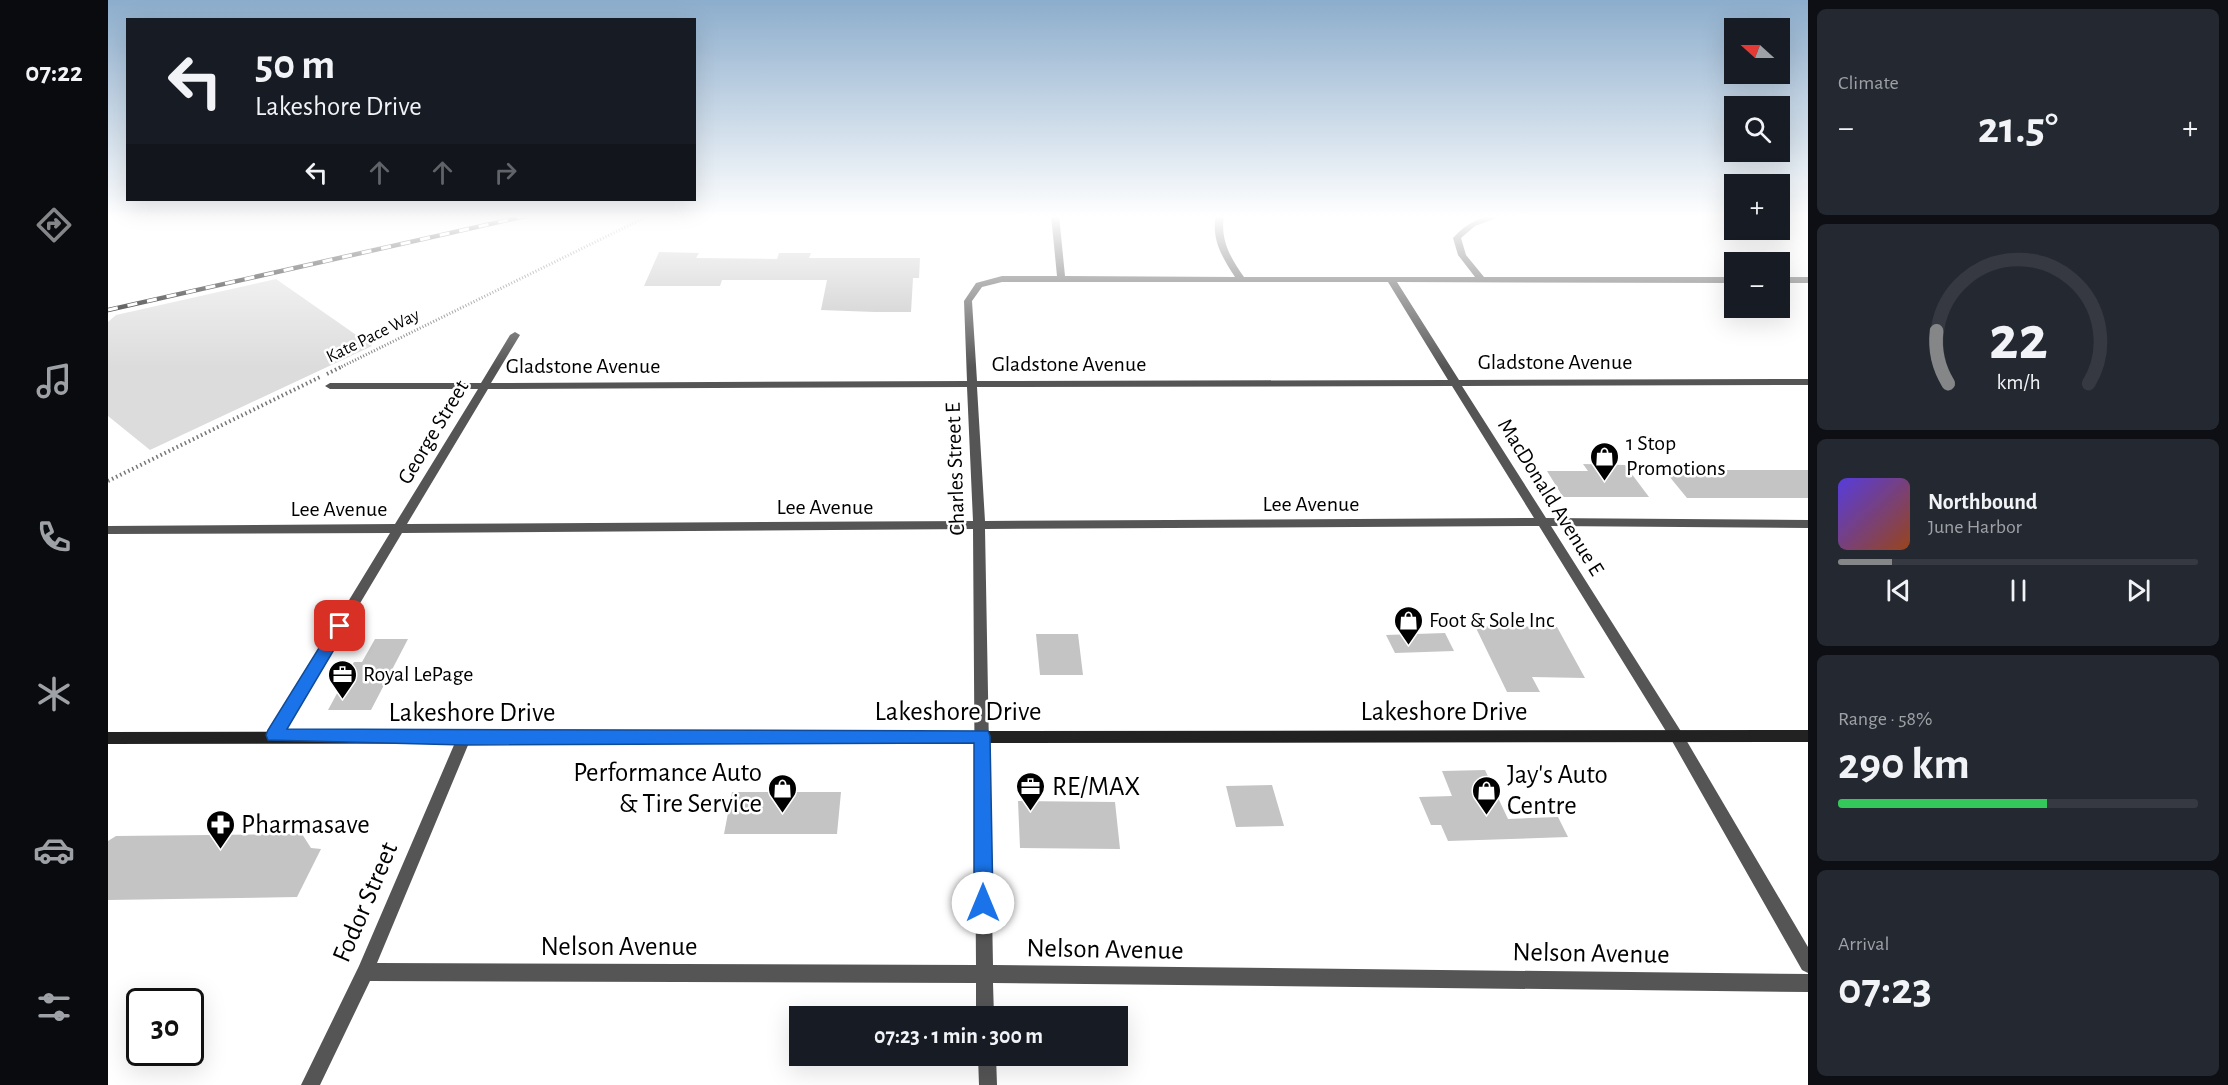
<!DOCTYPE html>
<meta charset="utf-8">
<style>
:root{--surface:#171b24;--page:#242831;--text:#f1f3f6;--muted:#9ea1a6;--line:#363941;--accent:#858687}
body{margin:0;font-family:"Alegreya Sans",sans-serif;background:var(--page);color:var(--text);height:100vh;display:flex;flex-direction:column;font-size:22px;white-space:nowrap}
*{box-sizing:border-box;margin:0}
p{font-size:20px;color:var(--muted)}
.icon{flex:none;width:33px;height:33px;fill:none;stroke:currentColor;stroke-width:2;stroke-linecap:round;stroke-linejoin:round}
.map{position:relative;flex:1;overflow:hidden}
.sheet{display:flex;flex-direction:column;gap:9px;padding:9px;background:#0d0f14;width:420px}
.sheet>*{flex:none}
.top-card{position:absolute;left:18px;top:18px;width:570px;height:183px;border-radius:0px;box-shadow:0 6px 24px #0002;background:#171b24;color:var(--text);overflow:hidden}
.needle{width:39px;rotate:291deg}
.tools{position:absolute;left:1616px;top:18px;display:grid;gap:12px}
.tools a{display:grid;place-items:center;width:66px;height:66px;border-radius:0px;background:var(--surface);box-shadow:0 6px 24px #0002;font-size:30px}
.speed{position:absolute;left:18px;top:988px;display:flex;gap:12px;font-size:30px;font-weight:700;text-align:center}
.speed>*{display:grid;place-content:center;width:78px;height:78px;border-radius:50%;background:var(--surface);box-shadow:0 6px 24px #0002;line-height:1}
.speed .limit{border:3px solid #111;border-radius:9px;background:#fff;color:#111}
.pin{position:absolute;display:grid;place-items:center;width:51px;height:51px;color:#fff;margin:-26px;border-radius:12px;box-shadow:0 3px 9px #0006}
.me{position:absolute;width:66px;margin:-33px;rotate:0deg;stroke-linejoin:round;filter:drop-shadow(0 0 4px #0008)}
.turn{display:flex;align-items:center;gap:21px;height:126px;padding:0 30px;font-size:27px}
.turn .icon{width:78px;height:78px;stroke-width:2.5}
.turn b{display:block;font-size:42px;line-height:51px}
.lanes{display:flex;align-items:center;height:57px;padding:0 30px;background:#0003;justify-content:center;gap:30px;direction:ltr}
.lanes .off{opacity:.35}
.big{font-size:45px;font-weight:700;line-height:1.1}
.sheet .widget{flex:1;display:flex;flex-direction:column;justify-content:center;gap:9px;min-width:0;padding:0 21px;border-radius:9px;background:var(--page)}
.sheet .dial{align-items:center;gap:0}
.dial svg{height:156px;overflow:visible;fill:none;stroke:var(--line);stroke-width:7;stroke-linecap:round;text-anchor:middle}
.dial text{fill:var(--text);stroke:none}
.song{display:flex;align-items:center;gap:18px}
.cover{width:72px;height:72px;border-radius:9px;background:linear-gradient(135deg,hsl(250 70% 55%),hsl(20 70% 35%))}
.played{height:6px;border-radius:3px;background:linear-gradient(90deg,var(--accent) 15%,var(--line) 15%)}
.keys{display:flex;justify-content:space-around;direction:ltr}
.heat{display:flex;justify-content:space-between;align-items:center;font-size:33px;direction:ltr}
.charge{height:9px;border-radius:4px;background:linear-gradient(90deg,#34c759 58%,var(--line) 0)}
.trip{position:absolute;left:681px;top:1006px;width:339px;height:60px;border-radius:0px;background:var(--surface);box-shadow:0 6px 24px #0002;font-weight:700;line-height:60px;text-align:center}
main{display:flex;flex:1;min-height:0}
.menu{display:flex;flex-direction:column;width:108px;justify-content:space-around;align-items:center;background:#090b0e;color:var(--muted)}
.menu .icon{width:42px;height:42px}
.menu .active{color:var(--accent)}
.menu b{font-size:27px;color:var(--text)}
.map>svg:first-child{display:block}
.green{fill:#dcdcdc}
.building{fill:#c4c4c4}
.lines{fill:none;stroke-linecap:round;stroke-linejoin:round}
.path-far1{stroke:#777;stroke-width:3;stroke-dasharray:1 2;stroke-linecap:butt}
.path{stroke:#777;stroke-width:4;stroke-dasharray:1.5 3;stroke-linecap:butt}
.street{fill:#555;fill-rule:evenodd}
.secondary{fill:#222;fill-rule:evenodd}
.rail-casing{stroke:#000;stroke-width:4.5}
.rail{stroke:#fff;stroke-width:3;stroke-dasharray:10;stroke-linecap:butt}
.route{fill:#1a73e8;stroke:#114b97;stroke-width:1.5}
.labels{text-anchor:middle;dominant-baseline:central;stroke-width:5;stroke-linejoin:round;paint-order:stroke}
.far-street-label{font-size:18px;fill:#000;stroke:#fff}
.street-label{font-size:22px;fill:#000;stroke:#fff}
.poi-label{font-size:22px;fill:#000;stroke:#fff;text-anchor:start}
.near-street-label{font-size:27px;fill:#000;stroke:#fff}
.near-poi-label{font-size:27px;fill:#000;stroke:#fff;text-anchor:start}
</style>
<main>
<nav class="menu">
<b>07:22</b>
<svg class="icon active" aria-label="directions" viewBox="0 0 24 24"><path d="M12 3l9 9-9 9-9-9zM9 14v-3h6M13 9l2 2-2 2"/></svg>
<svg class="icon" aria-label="music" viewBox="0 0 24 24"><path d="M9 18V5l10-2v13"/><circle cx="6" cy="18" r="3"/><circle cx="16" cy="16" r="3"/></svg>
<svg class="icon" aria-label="phone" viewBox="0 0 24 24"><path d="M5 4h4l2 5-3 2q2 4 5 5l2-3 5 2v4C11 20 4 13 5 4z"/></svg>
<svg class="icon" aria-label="climate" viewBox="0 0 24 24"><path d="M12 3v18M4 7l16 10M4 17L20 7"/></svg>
<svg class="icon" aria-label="car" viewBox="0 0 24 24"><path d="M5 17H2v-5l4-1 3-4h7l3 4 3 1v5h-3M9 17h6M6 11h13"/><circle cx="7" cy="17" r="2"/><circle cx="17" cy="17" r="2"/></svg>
<svg class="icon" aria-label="filters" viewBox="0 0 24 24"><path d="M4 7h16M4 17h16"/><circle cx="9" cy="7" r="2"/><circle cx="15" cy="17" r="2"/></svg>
</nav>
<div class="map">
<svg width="1700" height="1085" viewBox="0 0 1700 1085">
<rect width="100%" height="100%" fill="#fff"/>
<!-- green -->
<path class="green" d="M 168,279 L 264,346 L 42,450 L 0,416 L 0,322 L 8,315 Z"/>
<!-- building -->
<path class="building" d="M 551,252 L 591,253 L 588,258 L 669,259 L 671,253 L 703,253 L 701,258 L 812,258 L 811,278 L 805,278 L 803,312 L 767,312 L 713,310 L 719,280 L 614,280 L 612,286 L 536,286 Z
M 1475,464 L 1517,465 L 1541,497 L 1455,497 L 1439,471 L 1480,471 Z
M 1556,470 L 1700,470 L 1700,498 L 1579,498 Z
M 1367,626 L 1449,627 L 1477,678 L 1424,677 L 1432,692 L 1399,692 Z
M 1337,633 L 1346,651 L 1287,653 L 1278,635 Z
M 928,634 L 970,634 L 975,675 L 932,675 Z
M 267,639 L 300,639 L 263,710 L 220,710 L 246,662 L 254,662 Z
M 1377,770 L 1400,819 L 1450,817 L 1460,837 L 1340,841 L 1333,825 L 1323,825 L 1311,797 L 1344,796 L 1334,771 Z
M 1164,785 L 1176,826 L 1128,827 L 1118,786 Z
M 624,792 L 733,792 L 729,834 L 616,834 Z
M 910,801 L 1007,802 L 1012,849 L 912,848 Z
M 194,834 L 203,848 L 213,849 L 189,897 L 0,900 L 0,841 L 8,836 Z"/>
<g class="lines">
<!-- path-far1 -->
<path class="path-far1" d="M 231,368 L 542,215"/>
<!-- path -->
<path class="path" d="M 219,374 L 235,366
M 0,481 L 212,377"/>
<!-- street -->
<path class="street" d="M 943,215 L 951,215 L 957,276 L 1127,277 C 1114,257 1103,239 1108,215 L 1116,215 C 1112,240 1122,257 1136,277 L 1367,277 L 1350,255 L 1345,238 C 1359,222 1375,215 1397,215 L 1367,226 L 1353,238 L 1358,255 L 1376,277 L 1626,277 L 1626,283 L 1289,282 L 1351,380 L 1700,379 L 1700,385 L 1354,386 L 1438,518 L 1700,520 L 1700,528 L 1443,526 L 1574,733 L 1700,947 L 1700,973 L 1694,970 L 1564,741 L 1431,526 L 877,529 L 885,965 L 1700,974 L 1700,992 L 885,983 L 886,1017 L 868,1017 L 868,983 L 262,981 L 212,1085 L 193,1085 L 251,966 L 349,738 L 351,734 L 356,732 L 361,734 L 363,738 L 269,963 L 868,965 L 865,529 L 294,533 L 171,739 L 166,741 L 161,739 L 159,735 L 161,731 L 282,533 L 0,534 L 0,526 L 287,524 L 370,389 L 222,389 L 217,386 L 222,383 L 373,383 L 402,335 L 407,332 L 412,335 L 383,383 L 859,381 L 856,301 L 868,283 L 894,276 L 949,276 ZM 894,282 L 1280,282 L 1340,380 L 869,381 L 864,301 L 874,287 ZM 1344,386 L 1426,518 L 877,521 L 869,387 ZM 859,387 L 865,521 L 299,524 L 380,389 Z
M 1671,277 L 1700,277 L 1700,283 L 1671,283 Z
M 870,1056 L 888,1056 L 889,1085 L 871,1085 Z"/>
<!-- secondary -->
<path class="secondary" d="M 1700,730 L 1700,742 L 0,744 L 0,732 Z"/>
<defs>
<path id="rail" d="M 0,310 L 422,215"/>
</defs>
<!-- rail casing -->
<use href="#rail" class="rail-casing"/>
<!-- rail -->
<use href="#rail" class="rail"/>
</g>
<!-- sky -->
<linearGradient id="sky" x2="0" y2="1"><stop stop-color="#8cadcc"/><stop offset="0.59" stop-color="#fff"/><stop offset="1" stop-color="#fff" stop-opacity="0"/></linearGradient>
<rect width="1700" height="367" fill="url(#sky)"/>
<!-- route -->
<path class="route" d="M 232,620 L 240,626 L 179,729 L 880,731 L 882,736 L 885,903 L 882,909 L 875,912 L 869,909 L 866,903 L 866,743 L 356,745 L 160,740 L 158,735 L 160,730 L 227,622 Z"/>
<!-- icons -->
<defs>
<symbol id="shop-pin" viewBox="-11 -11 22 30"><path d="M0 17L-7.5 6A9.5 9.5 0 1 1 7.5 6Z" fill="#000" stroke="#fff"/><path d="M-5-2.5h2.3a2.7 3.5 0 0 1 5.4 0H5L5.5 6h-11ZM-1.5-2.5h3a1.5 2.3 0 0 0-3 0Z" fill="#fff"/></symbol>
<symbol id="office-pin" viewBox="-11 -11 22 30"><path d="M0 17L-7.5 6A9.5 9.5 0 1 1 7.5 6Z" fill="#000" stroke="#fff"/><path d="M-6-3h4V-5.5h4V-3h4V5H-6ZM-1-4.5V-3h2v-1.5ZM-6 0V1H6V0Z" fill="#fff"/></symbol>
<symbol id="pharmacy-pin" viewBox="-11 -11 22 30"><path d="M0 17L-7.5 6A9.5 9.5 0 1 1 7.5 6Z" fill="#000" stroke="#fff"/><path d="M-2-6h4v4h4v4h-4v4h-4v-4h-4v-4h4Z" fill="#fff"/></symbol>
</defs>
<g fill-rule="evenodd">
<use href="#shop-pin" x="1480" y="440" width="33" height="45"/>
<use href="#shop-pin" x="1284" y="604" width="33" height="45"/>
<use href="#office-pin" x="218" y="658" width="33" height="45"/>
<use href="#office-pin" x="906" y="770" width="33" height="45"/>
<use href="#shop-pin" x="658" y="772" width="33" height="45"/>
<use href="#shop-pin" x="1362" y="774" width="33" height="45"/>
<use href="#pharmacy-pin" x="96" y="808" width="33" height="45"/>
</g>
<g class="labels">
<!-- far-street labels -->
<g class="far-street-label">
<text transform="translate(265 336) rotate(-26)">Kate Pace Way</text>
</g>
<!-- street labels -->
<g class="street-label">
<text x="1447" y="362">Gladstone Avenue</text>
<text x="961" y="364">Gladstone Avenue</text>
<text x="475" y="366">Gladstone Avenue</text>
<text transform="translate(325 432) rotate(-59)">George Street</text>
<text transform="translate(847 469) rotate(-92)">Charles Street E</text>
<text transform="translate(1443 497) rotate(58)">MacDonald Avenue E</text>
<text x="1203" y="504">Lee Avenue</text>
<text x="717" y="507">Lee Avenue</text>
<text x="231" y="509">Lee Avenue</text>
</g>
<!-- poi labels -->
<g class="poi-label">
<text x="1518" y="443">1 Stop<tspan x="1518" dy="25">Promotions</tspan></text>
<text x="1321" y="620">Foot &amp; Sole Inc</text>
<text x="255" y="674">Royal LePage</text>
</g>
<!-- near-street labels -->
<g class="near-street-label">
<text x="850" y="711">Lakeshore Drive</text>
<text x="1336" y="711">Lakeshore Drive</text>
<text x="364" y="712">Lakeshore Drive</text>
<text transform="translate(257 902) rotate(-67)">Fodor Street</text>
<text x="511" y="946">Nelson Avenue</text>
<text transform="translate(997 949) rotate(1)">Nelson Avenue</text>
<text transform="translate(1483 953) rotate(1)">Nelson Avenue</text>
</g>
<!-- near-poi labels -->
<g class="near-poi-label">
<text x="654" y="772" text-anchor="end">Performance Auto<tspan x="654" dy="31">&amp; Tire Service</tspan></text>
<text x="1399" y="774">Jay's Auto<tspan x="1399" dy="31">Centre</tspan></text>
<text x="944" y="786">RE/MAX</text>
<text x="133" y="824">Pharmasave</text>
</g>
</g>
</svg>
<div class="tools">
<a><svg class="needle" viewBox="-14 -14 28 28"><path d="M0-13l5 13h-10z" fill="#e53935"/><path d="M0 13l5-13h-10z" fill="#9ea1a6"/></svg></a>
<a><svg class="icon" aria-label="search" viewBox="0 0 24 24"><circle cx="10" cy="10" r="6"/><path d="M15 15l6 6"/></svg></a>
<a>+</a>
<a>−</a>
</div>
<div class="speed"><div class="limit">30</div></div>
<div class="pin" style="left:232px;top:626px;background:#d93025"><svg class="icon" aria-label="arrive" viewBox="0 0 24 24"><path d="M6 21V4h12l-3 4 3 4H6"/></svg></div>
<svg class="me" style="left:875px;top:903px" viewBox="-20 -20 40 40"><circle r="19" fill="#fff"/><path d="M0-13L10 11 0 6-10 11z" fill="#1a73e8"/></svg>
<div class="trip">07:23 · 1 min · 300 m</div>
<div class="top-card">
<div class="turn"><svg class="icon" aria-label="left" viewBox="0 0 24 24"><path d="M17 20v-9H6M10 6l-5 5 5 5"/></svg><div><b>50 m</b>Lakeshore Drive</div></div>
<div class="lanes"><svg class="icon" aria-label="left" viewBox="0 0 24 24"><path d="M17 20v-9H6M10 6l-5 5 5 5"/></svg><svg class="icon off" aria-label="ahead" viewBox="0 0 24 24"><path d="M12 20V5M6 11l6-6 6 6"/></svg><svg class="icon off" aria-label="ahead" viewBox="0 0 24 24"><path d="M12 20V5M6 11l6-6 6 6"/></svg><svg class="icon off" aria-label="right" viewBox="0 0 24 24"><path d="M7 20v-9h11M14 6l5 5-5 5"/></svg></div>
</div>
</div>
<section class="sheet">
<div class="widget"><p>Climate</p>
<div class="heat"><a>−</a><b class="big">21.5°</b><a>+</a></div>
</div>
<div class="widget dial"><svg viewBox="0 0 100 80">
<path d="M14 69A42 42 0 1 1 86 69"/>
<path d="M14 69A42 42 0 0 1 8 42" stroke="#858687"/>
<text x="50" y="56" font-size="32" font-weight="700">22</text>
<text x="50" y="72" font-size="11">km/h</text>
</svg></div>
<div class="widget">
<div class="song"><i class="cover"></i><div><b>Northbound</b><p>June Harbor</p></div></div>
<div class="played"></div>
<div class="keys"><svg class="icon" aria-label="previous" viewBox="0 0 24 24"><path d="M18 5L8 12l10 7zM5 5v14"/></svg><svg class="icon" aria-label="pause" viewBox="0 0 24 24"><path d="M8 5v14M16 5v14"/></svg><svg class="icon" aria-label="next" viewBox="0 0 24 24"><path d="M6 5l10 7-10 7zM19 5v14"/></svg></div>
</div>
<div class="widget"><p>Range · 58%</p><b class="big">290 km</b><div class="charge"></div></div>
<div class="widget"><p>Arrival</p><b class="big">07:23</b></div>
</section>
</main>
